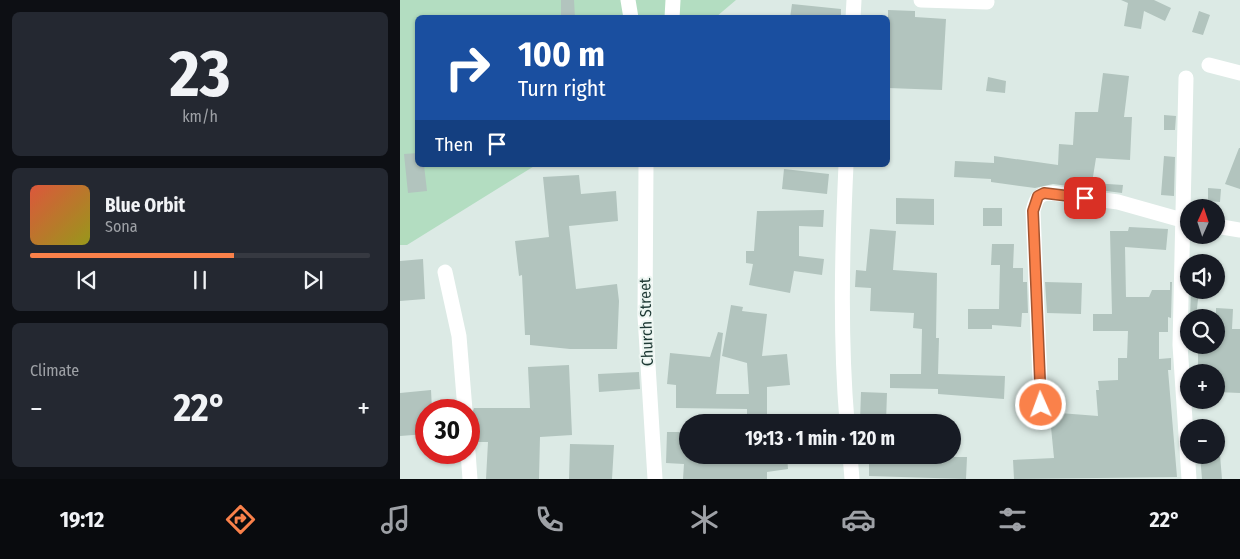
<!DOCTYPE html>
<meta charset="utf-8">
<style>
:root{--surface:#171b24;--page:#242831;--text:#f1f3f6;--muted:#9ea1a6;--line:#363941;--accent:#fa814a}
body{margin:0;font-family:"Fira Sans Condensed",sans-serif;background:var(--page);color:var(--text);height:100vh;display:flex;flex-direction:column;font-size:19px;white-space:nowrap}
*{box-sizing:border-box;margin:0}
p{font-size:16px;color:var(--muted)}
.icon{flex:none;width:28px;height:28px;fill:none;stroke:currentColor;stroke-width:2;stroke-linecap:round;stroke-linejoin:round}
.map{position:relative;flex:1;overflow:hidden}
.details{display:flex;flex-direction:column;gap:12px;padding:12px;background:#0d0f14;width:400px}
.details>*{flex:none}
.top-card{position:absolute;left:15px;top:15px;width:475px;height:152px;border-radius:8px;box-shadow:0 1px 4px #0004;background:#1a4fa0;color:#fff;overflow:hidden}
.needle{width:32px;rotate:3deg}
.buttons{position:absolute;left:780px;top:199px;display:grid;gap:10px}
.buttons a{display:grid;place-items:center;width:45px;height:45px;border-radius:50%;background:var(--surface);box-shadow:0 1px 4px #0004;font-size:25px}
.speed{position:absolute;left:15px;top:399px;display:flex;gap:10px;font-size:25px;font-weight:700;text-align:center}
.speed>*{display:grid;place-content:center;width:65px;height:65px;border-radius:50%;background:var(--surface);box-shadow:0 1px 4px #0004;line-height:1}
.speed .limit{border:8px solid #d22;background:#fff;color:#111}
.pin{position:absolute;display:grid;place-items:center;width:42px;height:42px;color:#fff;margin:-21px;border-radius:10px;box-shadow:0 2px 8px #0006}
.me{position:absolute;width:55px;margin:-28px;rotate:358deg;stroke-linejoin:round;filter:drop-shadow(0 0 4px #0008)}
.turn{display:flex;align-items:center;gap:18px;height:105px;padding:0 20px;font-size:22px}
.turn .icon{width:65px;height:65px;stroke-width:2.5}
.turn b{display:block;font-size:35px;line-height:42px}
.then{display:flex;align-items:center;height:48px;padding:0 20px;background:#0003;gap:10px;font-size:19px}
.big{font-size:38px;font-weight:700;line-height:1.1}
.details .widget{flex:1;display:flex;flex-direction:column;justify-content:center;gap:8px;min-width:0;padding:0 18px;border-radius:8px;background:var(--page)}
.details .dial{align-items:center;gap:0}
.dial b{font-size:65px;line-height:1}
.song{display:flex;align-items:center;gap:15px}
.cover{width:60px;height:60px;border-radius:8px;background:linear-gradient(135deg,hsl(10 70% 55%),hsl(60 70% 35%))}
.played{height:5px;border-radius:2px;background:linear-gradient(90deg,var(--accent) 60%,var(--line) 60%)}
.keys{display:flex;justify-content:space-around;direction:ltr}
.heat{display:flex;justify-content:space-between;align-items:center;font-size:28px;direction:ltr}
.trip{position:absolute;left:279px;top:414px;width:282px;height:50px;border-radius:25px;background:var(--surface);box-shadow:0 1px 4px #0004;font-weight:700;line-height:50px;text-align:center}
.tabs{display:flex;height:80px;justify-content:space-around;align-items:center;background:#090b0e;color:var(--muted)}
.tabs .icon{width:35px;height:35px}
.tabs .active{color:var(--accent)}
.tabs b{font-size:22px;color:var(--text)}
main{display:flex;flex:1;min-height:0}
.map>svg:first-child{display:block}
.green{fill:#b3ddc1}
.building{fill:#b2c4be}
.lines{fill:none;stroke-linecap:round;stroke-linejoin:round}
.minor{stroke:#fff;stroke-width:15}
.route-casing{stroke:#a25430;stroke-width:12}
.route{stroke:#fa814a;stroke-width:9}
.labels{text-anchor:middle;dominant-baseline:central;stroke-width:4;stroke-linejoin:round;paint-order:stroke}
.street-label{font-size:16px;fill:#1e3934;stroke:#edf6f2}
</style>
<main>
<section class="details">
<div class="widget dial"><b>23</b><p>km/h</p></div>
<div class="widget">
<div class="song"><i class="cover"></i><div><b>Blue Orbit</b><p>Sona</p></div></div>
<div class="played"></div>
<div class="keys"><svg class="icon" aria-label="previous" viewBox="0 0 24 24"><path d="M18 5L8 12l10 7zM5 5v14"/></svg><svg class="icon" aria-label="pause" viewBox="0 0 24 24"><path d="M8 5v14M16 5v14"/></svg><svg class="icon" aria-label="next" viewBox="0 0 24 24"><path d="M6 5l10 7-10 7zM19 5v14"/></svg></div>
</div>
<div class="widget"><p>Climate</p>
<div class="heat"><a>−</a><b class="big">22°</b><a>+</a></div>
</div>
</section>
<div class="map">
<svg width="840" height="479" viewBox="0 0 840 479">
<rect width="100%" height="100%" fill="#dceae5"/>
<!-- green -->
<path class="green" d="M 0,0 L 336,0 L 316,17 L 18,18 L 18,165 L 136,165 L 7,245 L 0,245 Z"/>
<!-- building -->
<path class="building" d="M 161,0 L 174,0 L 175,18 L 161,18 Z
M 721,0 L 754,0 L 771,8 L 765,21 L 744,11 L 741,29 L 724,26 L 728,3 Z
M 392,4 L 441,9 L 441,18 L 390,18 Z
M 488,10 L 515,11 L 515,17 L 546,19 L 542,90 L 488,88 Z
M 799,11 L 810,15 L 803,35 L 792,32 Z
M 703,73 L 729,76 L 724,117 L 732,117 L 730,160 L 696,158 L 692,183 L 723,185 L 722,193 L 653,184 L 635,188 L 591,182 L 591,179 L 554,177 L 555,161 L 594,163 L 594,156 L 658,165 L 659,144 L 673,145 L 675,112 L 698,112 Z
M 588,77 L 606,81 L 605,93 L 586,91 Z
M 764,115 L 776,116 L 775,130 L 764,130 Z
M 839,148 L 840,148 L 840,189 L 825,184 Z
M 18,153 L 18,165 L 24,165 L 27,191 L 8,193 L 4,154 Z
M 764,156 L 775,157 L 774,196 L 761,195 Z
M 384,169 L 429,174 L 427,194 L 382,189 Z
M 179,175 L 181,194 L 216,191 L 218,221 L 169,226 L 176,289 L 217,284 L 219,301 L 217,349 L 170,349 L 130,345 L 130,335 L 125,335 L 122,275 L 119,276 L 115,241 L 149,237 L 143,177 Z
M 808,188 L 821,189 L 820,202 L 808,201 Z
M 496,198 L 534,199 L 534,225 L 496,224 Z
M 583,208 L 602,208 L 602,226 L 583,226 Z
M 424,210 L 423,227 L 399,226 L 399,256 L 424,259 L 422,275 L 394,271 L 390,293 L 349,285 L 353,264 L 346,263 L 346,251 L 354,251 L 357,211 Z
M 729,227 L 768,229 L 766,250 L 725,247 L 726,297 L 749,297 L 752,290 L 770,290 L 770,282 L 772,282 L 771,318 L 768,317 L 768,332 L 759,332 L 759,359 L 771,358 L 771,370 L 768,370 L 777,477 L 614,479 L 613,460 L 654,458 L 651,427 L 646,426 L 647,412 L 698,416 L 696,390 L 699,390 L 698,381 L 718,380 L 718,358 L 727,358 L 728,331 L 693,331 L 693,314 L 712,314 L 710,231 L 728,231 Z
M 470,229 L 496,231 L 493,270 L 537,273 L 536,338 L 539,338 L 538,374 L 605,376 L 604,399 L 538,394 L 538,389 L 490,388 L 490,374 L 521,374 L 522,329 L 513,328 L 514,313 L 470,311 L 471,288 L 455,287 L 456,270 L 466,271 Z
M 592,244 L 614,244 L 613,268 L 623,268 L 623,282 L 627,282 L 628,313 L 622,313 L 621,327 L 592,325 L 592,329 L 568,329 L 568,309 L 599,309 L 600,265 L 591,265 Z
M 23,259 L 25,299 L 0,301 L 0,261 Z
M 645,282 L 682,283 L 681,314 L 647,313 Z
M 791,290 L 799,290 L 796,318 L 790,318 Z
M 331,305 L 343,307 L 342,311 L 367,314 L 362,356 L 387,354 L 390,385 L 367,387 L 367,422 L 347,422 L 347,409 L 276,408 L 276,385 L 267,384 L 270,353 L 310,357 L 318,332 L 323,333 L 316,394 L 349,394 L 347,363 L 322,356 Z
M 816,308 L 833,309 L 832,329 L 840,329 L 840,393 L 816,392 L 816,372 L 798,372 L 798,345 L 816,345 Z
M 169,365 L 172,435 L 140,437 L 139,479 L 86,479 L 88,442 L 72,442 L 71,417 L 74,408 L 130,408 L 128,367 Z
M 239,372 L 240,389 L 199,392 L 198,374 Z
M 31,390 L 32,409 L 26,410 L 26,434 L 0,436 L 0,393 Z
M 461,392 L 487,393 L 486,422 L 460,422 Z
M 267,432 L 288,432 L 288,455 L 387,455 L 388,469 L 367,472 L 367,479 L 283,479 L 284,464 L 266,463 Z
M 170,444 L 214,445 L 212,479 L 169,479 Z
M 800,455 L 820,455 L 822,479 L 802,479 Z
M 469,457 L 567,457 L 566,479 L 469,476 Z"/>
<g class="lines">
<!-- minor -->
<path class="minor" d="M 228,0 L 231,18
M 521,0 L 587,2
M 272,18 L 273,0
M 453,18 L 454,0
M 809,65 L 840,73
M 786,78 L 780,345 L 789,479
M 246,165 L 245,316 L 255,479
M 446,165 C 442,251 440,337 447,422
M 816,226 L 840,230
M 45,272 L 59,336 L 65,410
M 641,405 L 633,211 C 636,199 638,193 652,193 L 718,202 L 789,222
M 68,452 L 70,479
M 450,455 L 452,479"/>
</g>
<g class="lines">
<defs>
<path id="route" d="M 641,405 L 633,211 L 638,196 L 644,193 L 685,198"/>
</defs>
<!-- route casing -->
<use href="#route" class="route-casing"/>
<!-- route -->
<use href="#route" class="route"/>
</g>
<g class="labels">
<!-- street labels -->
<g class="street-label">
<text transform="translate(246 322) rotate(-92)">Church Street</text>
</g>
</g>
</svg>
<div class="buttons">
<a><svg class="needle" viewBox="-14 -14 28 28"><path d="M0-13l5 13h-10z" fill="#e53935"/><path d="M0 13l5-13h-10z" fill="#9ea1a6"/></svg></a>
<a><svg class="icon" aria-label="sound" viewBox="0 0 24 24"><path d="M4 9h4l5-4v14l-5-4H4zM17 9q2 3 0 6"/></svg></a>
<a><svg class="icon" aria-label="search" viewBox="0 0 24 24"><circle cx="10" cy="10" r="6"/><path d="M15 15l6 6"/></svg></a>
<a>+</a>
<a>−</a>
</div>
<div class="speed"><div class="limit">30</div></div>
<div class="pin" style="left:685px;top:198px;background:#d93025"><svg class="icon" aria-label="arrive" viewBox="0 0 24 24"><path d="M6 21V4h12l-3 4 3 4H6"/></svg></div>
<svg class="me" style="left:641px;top:405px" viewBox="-20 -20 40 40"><circle r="17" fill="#fa814a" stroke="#fff" stroke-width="3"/><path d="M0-11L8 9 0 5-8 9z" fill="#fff"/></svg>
<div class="trip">19:13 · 1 min · 120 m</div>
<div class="top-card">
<div class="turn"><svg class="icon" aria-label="right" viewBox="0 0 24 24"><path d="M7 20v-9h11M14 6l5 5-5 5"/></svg><div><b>100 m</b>Turn right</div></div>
<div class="then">Then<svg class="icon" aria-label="arrive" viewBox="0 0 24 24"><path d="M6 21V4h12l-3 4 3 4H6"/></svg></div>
</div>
</div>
</main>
<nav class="tabs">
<b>19:12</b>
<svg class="icon active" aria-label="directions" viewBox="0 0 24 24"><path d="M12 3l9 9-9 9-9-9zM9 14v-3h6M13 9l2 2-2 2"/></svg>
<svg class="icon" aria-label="music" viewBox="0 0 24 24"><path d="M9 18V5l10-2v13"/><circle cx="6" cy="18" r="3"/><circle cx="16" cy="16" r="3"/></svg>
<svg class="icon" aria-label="phone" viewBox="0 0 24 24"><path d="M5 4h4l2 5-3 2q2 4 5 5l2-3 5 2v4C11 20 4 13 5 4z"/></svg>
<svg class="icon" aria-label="climate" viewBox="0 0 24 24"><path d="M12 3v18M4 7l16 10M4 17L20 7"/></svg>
<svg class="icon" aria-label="car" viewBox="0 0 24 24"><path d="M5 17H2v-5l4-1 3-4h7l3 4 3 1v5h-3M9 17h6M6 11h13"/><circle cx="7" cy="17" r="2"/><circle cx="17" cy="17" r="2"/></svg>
<svg class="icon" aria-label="filters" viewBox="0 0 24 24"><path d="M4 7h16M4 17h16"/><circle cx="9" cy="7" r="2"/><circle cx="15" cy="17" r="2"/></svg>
<b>22°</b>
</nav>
